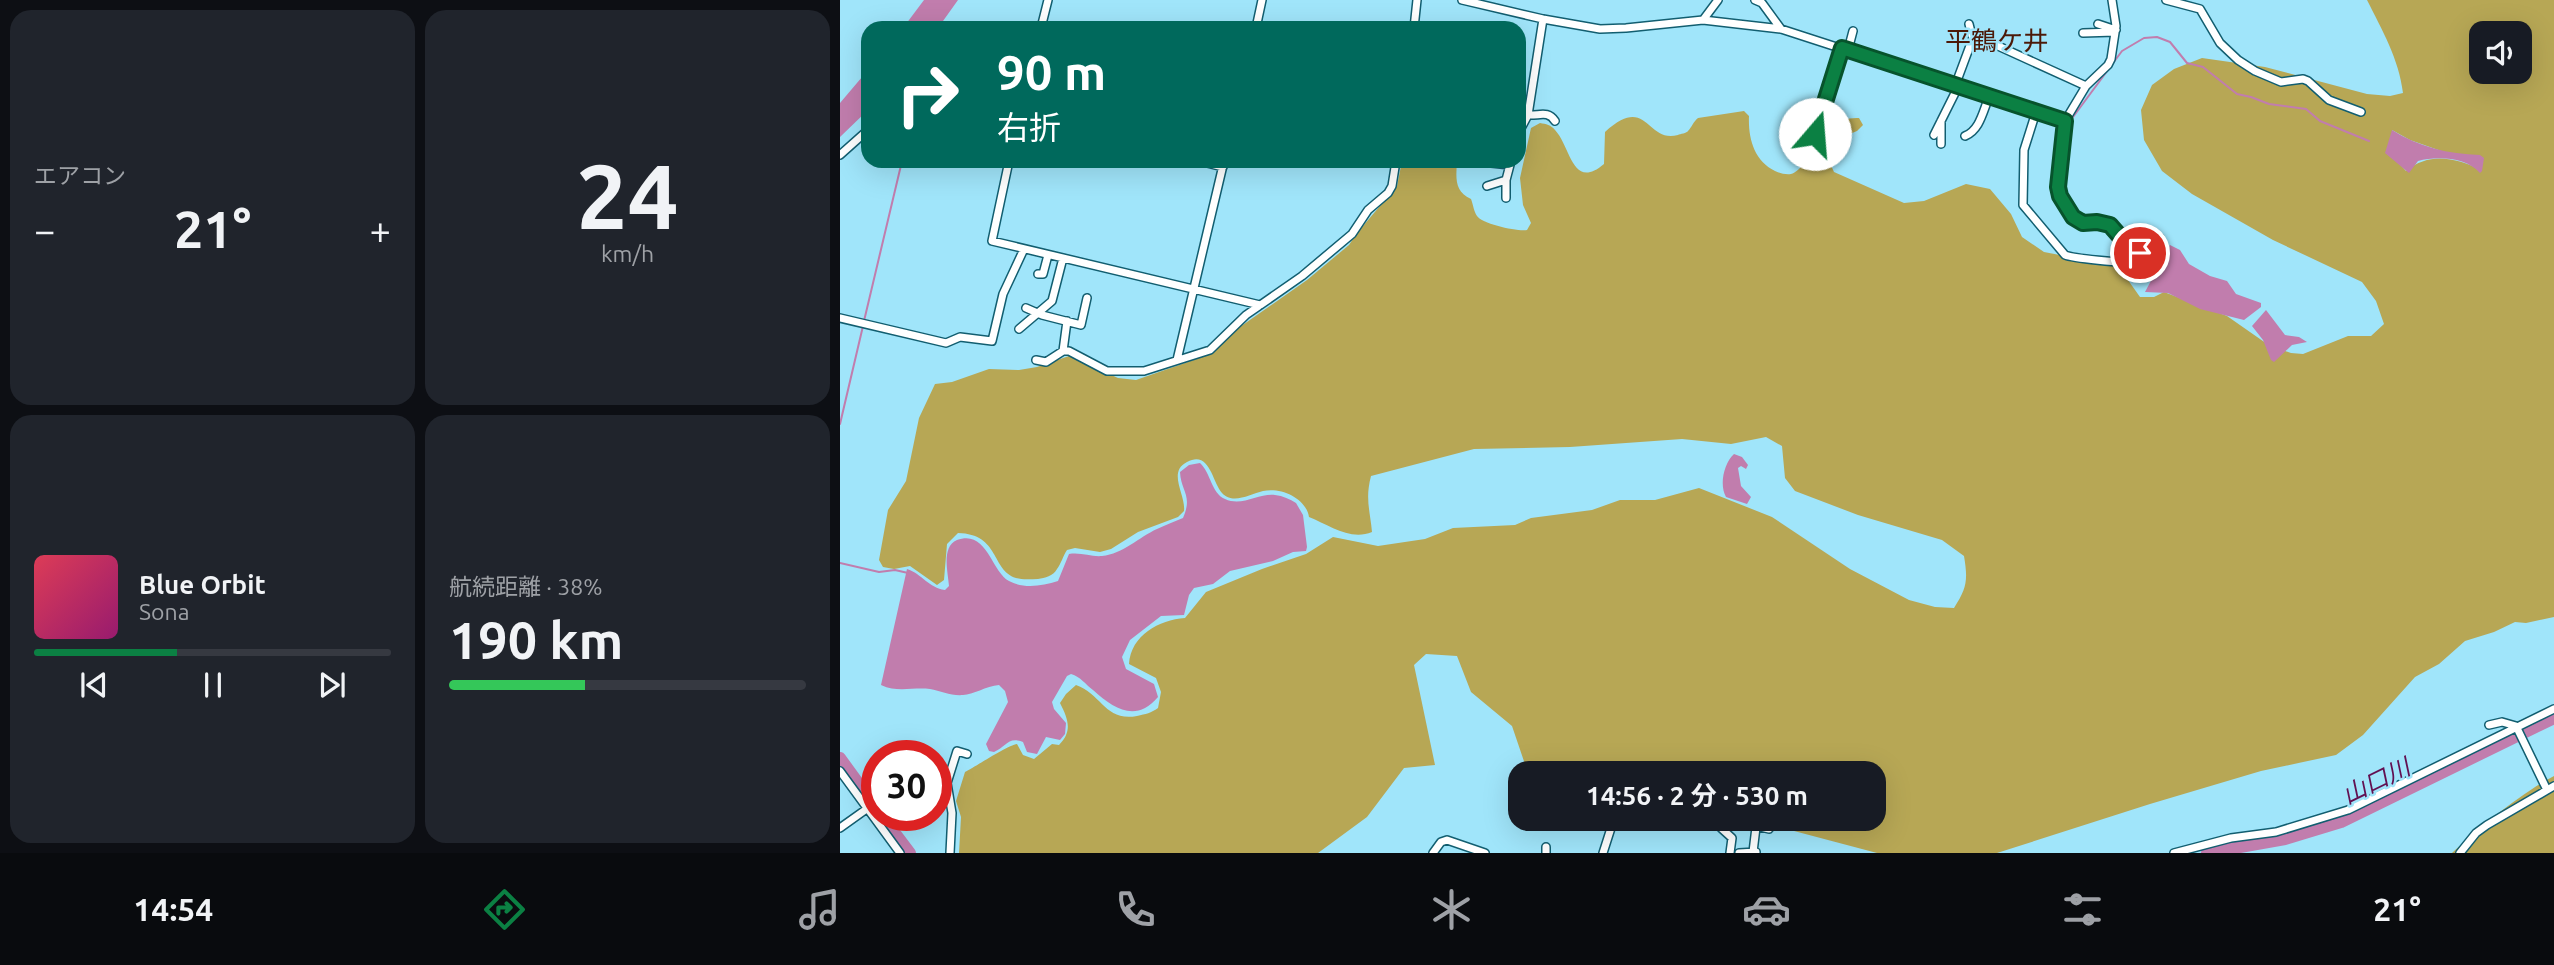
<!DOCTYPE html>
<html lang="ja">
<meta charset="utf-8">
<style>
:root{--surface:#171b24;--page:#20242c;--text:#f1f3f6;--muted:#9ea1a6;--line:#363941;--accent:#0b8043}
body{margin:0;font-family:Ubuntu,"Noto Sans JP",sans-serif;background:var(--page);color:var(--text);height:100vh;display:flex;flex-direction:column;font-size:26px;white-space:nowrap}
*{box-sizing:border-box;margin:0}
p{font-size:23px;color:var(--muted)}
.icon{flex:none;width:38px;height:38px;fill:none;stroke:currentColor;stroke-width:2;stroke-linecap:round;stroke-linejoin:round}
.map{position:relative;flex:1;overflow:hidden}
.sheet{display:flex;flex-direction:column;gap:10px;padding:10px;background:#0d0f14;width:840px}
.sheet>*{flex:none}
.hud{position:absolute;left:21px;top:21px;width:665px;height:147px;border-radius:21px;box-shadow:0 7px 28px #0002;background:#00695c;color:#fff;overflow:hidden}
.controls{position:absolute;left:1629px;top:21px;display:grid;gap:14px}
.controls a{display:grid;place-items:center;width:63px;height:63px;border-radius:14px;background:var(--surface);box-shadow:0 7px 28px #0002;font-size:35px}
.speed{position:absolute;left:21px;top:740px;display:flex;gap:14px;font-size:35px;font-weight:700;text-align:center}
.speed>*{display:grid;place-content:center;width:91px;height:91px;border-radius:50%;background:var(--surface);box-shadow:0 7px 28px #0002;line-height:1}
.speed .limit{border:10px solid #d22;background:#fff;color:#111}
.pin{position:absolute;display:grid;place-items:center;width:60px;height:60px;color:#fff;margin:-30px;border:4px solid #fff;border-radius:50%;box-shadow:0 2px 7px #0007}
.me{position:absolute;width:77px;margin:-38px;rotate:18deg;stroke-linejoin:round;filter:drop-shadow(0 0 5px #0008)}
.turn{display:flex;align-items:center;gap:24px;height:147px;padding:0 21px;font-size:32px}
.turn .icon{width:91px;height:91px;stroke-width:2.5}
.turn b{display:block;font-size:49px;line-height:60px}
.big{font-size:52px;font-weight:700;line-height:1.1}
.sheet .widget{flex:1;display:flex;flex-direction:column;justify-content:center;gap:10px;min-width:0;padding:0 24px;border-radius:21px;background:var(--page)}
.sheet .dial{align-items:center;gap:0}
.dial b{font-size:91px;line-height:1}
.song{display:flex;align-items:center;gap:21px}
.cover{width:84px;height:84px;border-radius:10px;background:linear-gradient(135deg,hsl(350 70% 55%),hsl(320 70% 35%))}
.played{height:7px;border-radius:4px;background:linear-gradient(90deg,var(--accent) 40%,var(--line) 40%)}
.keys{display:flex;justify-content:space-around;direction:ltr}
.heat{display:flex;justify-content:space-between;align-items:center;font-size:38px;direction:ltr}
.charge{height:10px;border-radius:5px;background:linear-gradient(90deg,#34c759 38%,var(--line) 0)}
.sheet .tiles{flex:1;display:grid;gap:10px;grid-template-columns:repeat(2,1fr)}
.trip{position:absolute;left:668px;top:761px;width:378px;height:70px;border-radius:21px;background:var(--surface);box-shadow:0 7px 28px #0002;font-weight:700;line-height:70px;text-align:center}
.menu{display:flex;height:112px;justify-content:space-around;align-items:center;background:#090b0e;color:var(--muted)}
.menu .icon{width:49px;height:49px}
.menu .current{color:var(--accent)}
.menu b{font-size:32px;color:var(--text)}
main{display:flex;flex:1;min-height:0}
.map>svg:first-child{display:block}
.forest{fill:#b7a755;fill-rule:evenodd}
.water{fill:#c17dad}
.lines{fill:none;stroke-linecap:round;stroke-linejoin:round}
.stream{stroke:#c17dad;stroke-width:2}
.river{stroke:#c17dad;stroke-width:12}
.minor-casing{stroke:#125e70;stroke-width:10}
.minor{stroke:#fff;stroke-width:7}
.route-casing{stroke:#07532c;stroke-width:18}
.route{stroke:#0b8043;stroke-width:12}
.labels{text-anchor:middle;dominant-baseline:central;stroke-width:5;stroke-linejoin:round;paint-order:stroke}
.water-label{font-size:24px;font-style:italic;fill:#621051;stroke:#a0e5fa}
.quarter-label{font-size:26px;fill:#4b1908;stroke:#a0e5fa}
</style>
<main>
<section class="sheet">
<div class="tiles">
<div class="widget"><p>エアコン</p>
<div class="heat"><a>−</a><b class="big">21°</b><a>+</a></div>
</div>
<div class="widget dial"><b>24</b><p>km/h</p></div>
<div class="widget">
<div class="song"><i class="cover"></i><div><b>Blue Orbit</b><p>Sona</p></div></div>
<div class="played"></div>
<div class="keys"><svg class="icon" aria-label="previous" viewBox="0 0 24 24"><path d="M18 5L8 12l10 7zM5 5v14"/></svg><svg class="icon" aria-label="pause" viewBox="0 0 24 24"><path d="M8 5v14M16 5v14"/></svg><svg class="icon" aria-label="next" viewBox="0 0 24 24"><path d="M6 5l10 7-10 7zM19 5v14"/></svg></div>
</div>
<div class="widget"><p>航続距離 · 38%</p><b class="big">190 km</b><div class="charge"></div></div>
</div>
</section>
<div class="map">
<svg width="1714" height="853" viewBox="0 0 1714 853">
<rect width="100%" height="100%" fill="#a0e5fa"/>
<!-- forest -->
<path class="forest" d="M 1527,0 L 1714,0 L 1714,617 L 1686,623 L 1675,622 L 1654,632 L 1625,641 L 1599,664 L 1575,677 L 1523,735 L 1496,755 L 1421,771 L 1310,804 L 1157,853 L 1037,853 L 909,819 L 1034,819 L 1034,774 L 688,773 L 672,726 L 631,692 L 617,656 L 586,654 L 574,665 L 595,765 L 564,768 L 527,817 L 478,853 L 119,853 L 121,817 L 116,801 L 125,772 C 135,767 168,745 177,744 L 183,755 L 194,759 L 212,744 L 219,745 C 233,731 228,719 220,703 L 226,694 L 236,685 C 262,694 265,722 297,716 C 306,714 311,713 318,708 L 321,692 L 316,678 L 289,664 C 291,635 319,620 345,618 L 366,592 L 422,569 L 466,554 L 493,537 L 538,546 L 585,539 L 613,528 L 675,525 L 691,518 L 752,510 L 780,500 L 815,500 L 859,488 L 932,517 L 1010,569 L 1069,600 L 1095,607 L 1114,608 C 1127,588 1128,580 1124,556 L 1102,540 L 1018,515 L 955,491 L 945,478 L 942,446 L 926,437 L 891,444 L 842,439 L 730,447 L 634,449 L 531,476 C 525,499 530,510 532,532 C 510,541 489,525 469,517 C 466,498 441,487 423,491 C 410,494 393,505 382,493 C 372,482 370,450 347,462 C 327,472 346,495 344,511 L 338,517 L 298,532 L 271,549 L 260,552 L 235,548 L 227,550 C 223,556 221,564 217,569 C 213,576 205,578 198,579 C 191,579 183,580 176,578 C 151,570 160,534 118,533 L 107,544 L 104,580 L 97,585 L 70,566 L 54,569 L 43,567 L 39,560 L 48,510 L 66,481 L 79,418 L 95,384 L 112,382 L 149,369 L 179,370 L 197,367 L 229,356 L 278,378 L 296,380 L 371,354 L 397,329 L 467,280 L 509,245 L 517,233 L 557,186 L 562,161 L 617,161 C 616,178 614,191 631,199 C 633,204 634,212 637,216 C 642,224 679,232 687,230 L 691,223 L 683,205 L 680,178 L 691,128 L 700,123 C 706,124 711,125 715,130 C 731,147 732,191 764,164 L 765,132 C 808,93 806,144 838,135 C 840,134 847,133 848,131 C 852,127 853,122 858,118 L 904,111 L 909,116 C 908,138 914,161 935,171 C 939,173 946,175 951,174 C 972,168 977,116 1019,118 L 1023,125 L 1017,131 L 1005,136 L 989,161 L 994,172 L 1064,203 L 1084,201 L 1126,184 L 1150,189 L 1171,214 L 1182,237 L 1204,252 L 1230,257 L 1267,257 L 1276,263 L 1300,297 L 1314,297 L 1324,292 L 1387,316 L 1430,346 L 1451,353 L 1463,354 L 1508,336 L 1531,336 L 1544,324 L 1536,301 L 1522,282 L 1433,240 L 1352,194 L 1322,171 L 1304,140 L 1301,110 L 1312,85 L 1334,69 L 1362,58 L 1425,67 L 1527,94 L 1550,96 L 1563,93 C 1559,59 1542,30 1527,0 ZM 1642,33 L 1680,33 L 1680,72 L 1642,72 ZM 1552,130 L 1570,140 L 1604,152 L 1619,155 L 1642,170 C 1616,158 1590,151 1566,171 L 1559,163 Z
M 1714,776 L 1714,853 L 1612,853 C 1639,828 1681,793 1714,776 Z"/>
<!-- water -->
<path class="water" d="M 84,0 L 118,0 L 98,28 L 63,28 Z
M 28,70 L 28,110 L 0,137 L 0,103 Z
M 1552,130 C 1579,147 1608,154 1640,155 L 1644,158 L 1642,171 L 1640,173 C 1626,157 1597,156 1578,161 L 1569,173 L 1545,153 Z
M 1330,245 L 1340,250 L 1349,264 L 1370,276 L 1387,281 L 1396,294 L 1421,303 L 1421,307 L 1404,320 L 1360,309 L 1328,293 L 1305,292 Z
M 1426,310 L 1445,335 L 1459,337 L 1467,342 L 1452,345 L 1434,362 L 1431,360 L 1423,340 L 1412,326 Z
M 894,454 L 902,457 L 908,465 L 906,469 L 901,466 L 898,468 L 901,486 L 911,497 L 907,504 L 886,497 C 879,485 884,463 894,454 Z
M 360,463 C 371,473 371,493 385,499 C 402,507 419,493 435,495 C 443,496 450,499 456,503 L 463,515 L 467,547 L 466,551 L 453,552 L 433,561 L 390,571 L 373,584 L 354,588 L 349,595 L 344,615 L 321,616 L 290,640 L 282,657 L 286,669 L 314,684 L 318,697 C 296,723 274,709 253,690 C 245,684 241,677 231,674 L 227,676 L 212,702 L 214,709 L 226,723 L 225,734 L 220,740 L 206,737 L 197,754 L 187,752 L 183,742 C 168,736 166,747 154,752 L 149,751 L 146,744 L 168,702 L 165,691 L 159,685 C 146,686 133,695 123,695 C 111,696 101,691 90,689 C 72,687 58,693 41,685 L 67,569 C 82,574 89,588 105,590 L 109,586 C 108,572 101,547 117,540 C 147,529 151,571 169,581 C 184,589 202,586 218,581 L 229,554 C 241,552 251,557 262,556 C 283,554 299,537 317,529 C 325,525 334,522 343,518 C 353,495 341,492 340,472 L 349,465 Z"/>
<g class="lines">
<!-- stream -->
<path class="stream" d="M 1233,117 L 1282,51 L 1304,38 L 1317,37 L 1330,42 L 1347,63 L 1363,67 L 1397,94 L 1411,97 L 1429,104 L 1466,109 L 1480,121 L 1529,141
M 24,321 L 62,161
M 0,424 L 23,326
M 0,563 L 39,572 L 55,570 L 68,573"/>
<!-- river -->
<path class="river" d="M 0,758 L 37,809
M 42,816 L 70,853
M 1367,853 L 1445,839 L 1501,822 L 1714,718"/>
<defs>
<path id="minor" d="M 622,0 L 703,19 L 760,29 L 786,28 L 863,20 L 941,29 L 1225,121 L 1246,86 L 1268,65 L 1271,59 L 1276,26 L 1272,0
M 915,0 L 922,3 L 941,29
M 1326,0 L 1360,9 L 1380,43 L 1398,60 L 1415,71 L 1441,82 L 1463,79 L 1468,81 L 1489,100 L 1521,112
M 863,20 L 878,0
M 1129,24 L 1132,36
M 1258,24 L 1276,30
M 201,28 L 208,0
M 416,28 L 422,0
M 574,28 L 577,0
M 1243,33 L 1275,32
M 1008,50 L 1013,31
M 1115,86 L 1134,35 L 1246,86
M 1196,112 L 1184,150 L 1183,205 L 1225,255 C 1232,258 1285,264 1290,261 C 1302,255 1307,242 1320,238
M 688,115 L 703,19
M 1101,121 L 1101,144
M 1225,121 L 1218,187 C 1220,199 1228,217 1240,222 C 1248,225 1260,223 1270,225 L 1290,248 L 1290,262
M 679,132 L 688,115 C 699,116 708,110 715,121
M 975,133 L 1002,48
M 1094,135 L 1118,87
M 1125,136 C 1140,130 1143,111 1149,97
M 0,155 L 28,130
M 169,161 L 152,241 L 420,305
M 359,161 L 383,167
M 651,163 L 670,165
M 647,186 L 666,180
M 666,198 L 666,180 L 671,161
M 198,274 L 203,274 L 208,255
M 186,308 L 202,315 L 241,325 L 247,298
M 0,318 L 106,343 L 120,337 L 152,341 L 163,294 L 184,249
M 179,329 L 212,301 L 223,258
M 223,351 L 227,321
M 196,360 L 206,362 L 223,351 L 229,351 L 267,371 L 304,371 L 370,350 L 406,315 L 462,276 L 512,234 L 528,210 L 548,193 L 552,186 L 556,161
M 337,360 L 384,161
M 1649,725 L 1662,722 L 1676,726 L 1707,790
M 0,771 L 60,853
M 916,826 L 929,829 L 935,820
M 0,828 L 28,808
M 881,828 L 892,838 L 890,853
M 706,847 L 706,853
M 913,852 L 917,819
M 110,853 L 112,813 L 107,783 L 117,751 L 127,754
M 593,853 L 601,842 L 607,840 L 645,853
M 763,853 L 772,825
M 899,853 L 916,852
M 1334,853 L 1391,838 L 1436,832 L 1508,810 L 1714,709
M 1620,853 L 1636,833 L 1647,825 L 1714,786"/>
</defs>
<!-- minor casing -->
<use href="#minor" class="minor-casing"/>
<!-- minor -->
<use href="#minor" class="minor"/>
</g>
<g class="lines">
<defs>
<path id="route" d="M 975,134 L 1002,48 L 1225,121 L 1218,187 L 1220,196 L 1233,217 L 1243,223 L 1257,222 L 1270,225 L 1290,248 L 1290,262 L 1300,253"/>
</defs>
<!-- route casing -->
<use href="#route" class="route-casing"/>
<!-- route -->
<use href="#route" class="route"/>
</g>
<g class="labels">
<!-- water labels -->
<g class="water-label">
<text transform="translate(1536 781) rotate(-26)">山口川</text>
</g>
<!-- quarter labels -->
<g class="quarter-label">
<text x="1157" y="40">平鶴ケ井</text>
</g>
</g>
</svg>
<div class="controls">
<a><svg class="icon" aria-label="sound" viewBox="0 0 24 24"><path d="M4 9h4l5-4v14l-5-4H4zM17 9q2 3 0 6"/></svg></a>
</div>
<div class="speed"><div class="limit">30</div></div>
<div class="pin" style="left:1300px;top:253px;background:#d93025"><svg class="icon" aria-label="arrive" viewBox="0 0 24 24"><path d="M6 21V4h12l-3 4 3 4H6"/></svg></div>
<svg class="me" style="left:975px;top:134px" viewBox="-20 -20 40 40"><circle r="19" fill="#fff"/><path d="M0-13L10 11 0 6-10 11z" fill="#0b8043"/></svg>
<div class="trip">14:56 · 2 分 · 530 m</div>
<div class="hud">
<div class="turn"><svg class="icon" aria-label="right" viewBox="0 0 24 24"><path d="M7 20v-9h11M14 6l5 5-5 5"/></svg><div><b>90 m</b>右折</div></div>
</div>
</div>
</main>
<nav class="menu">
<b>14:54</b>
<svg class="icon current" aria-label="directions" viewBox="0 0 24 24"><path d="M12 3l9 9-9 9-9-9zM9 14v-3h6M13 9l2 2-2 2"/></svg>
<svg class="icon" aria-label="music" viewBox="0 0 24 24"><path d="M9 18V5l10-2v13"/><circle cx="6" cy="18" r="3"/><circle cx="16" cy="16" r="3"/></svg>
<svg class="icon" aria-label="phone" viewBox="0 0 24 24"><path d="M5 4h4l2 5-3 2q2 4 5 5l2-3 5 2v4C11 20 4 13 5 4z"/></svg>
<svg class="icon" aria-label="climate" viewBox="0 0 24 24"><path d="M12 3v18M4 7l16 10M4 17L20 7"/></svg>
<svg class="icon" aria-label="car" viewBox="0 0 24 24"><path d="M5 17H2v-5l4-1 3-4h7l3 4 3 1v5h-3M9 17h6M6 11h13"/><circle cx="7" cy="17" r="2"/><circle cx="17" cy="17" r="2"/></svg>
<svg class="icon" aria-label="filters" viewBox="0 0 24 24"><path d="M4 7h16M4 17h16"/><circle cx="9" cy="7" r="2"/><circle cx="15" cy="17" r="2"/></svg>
<b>21°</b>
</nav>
